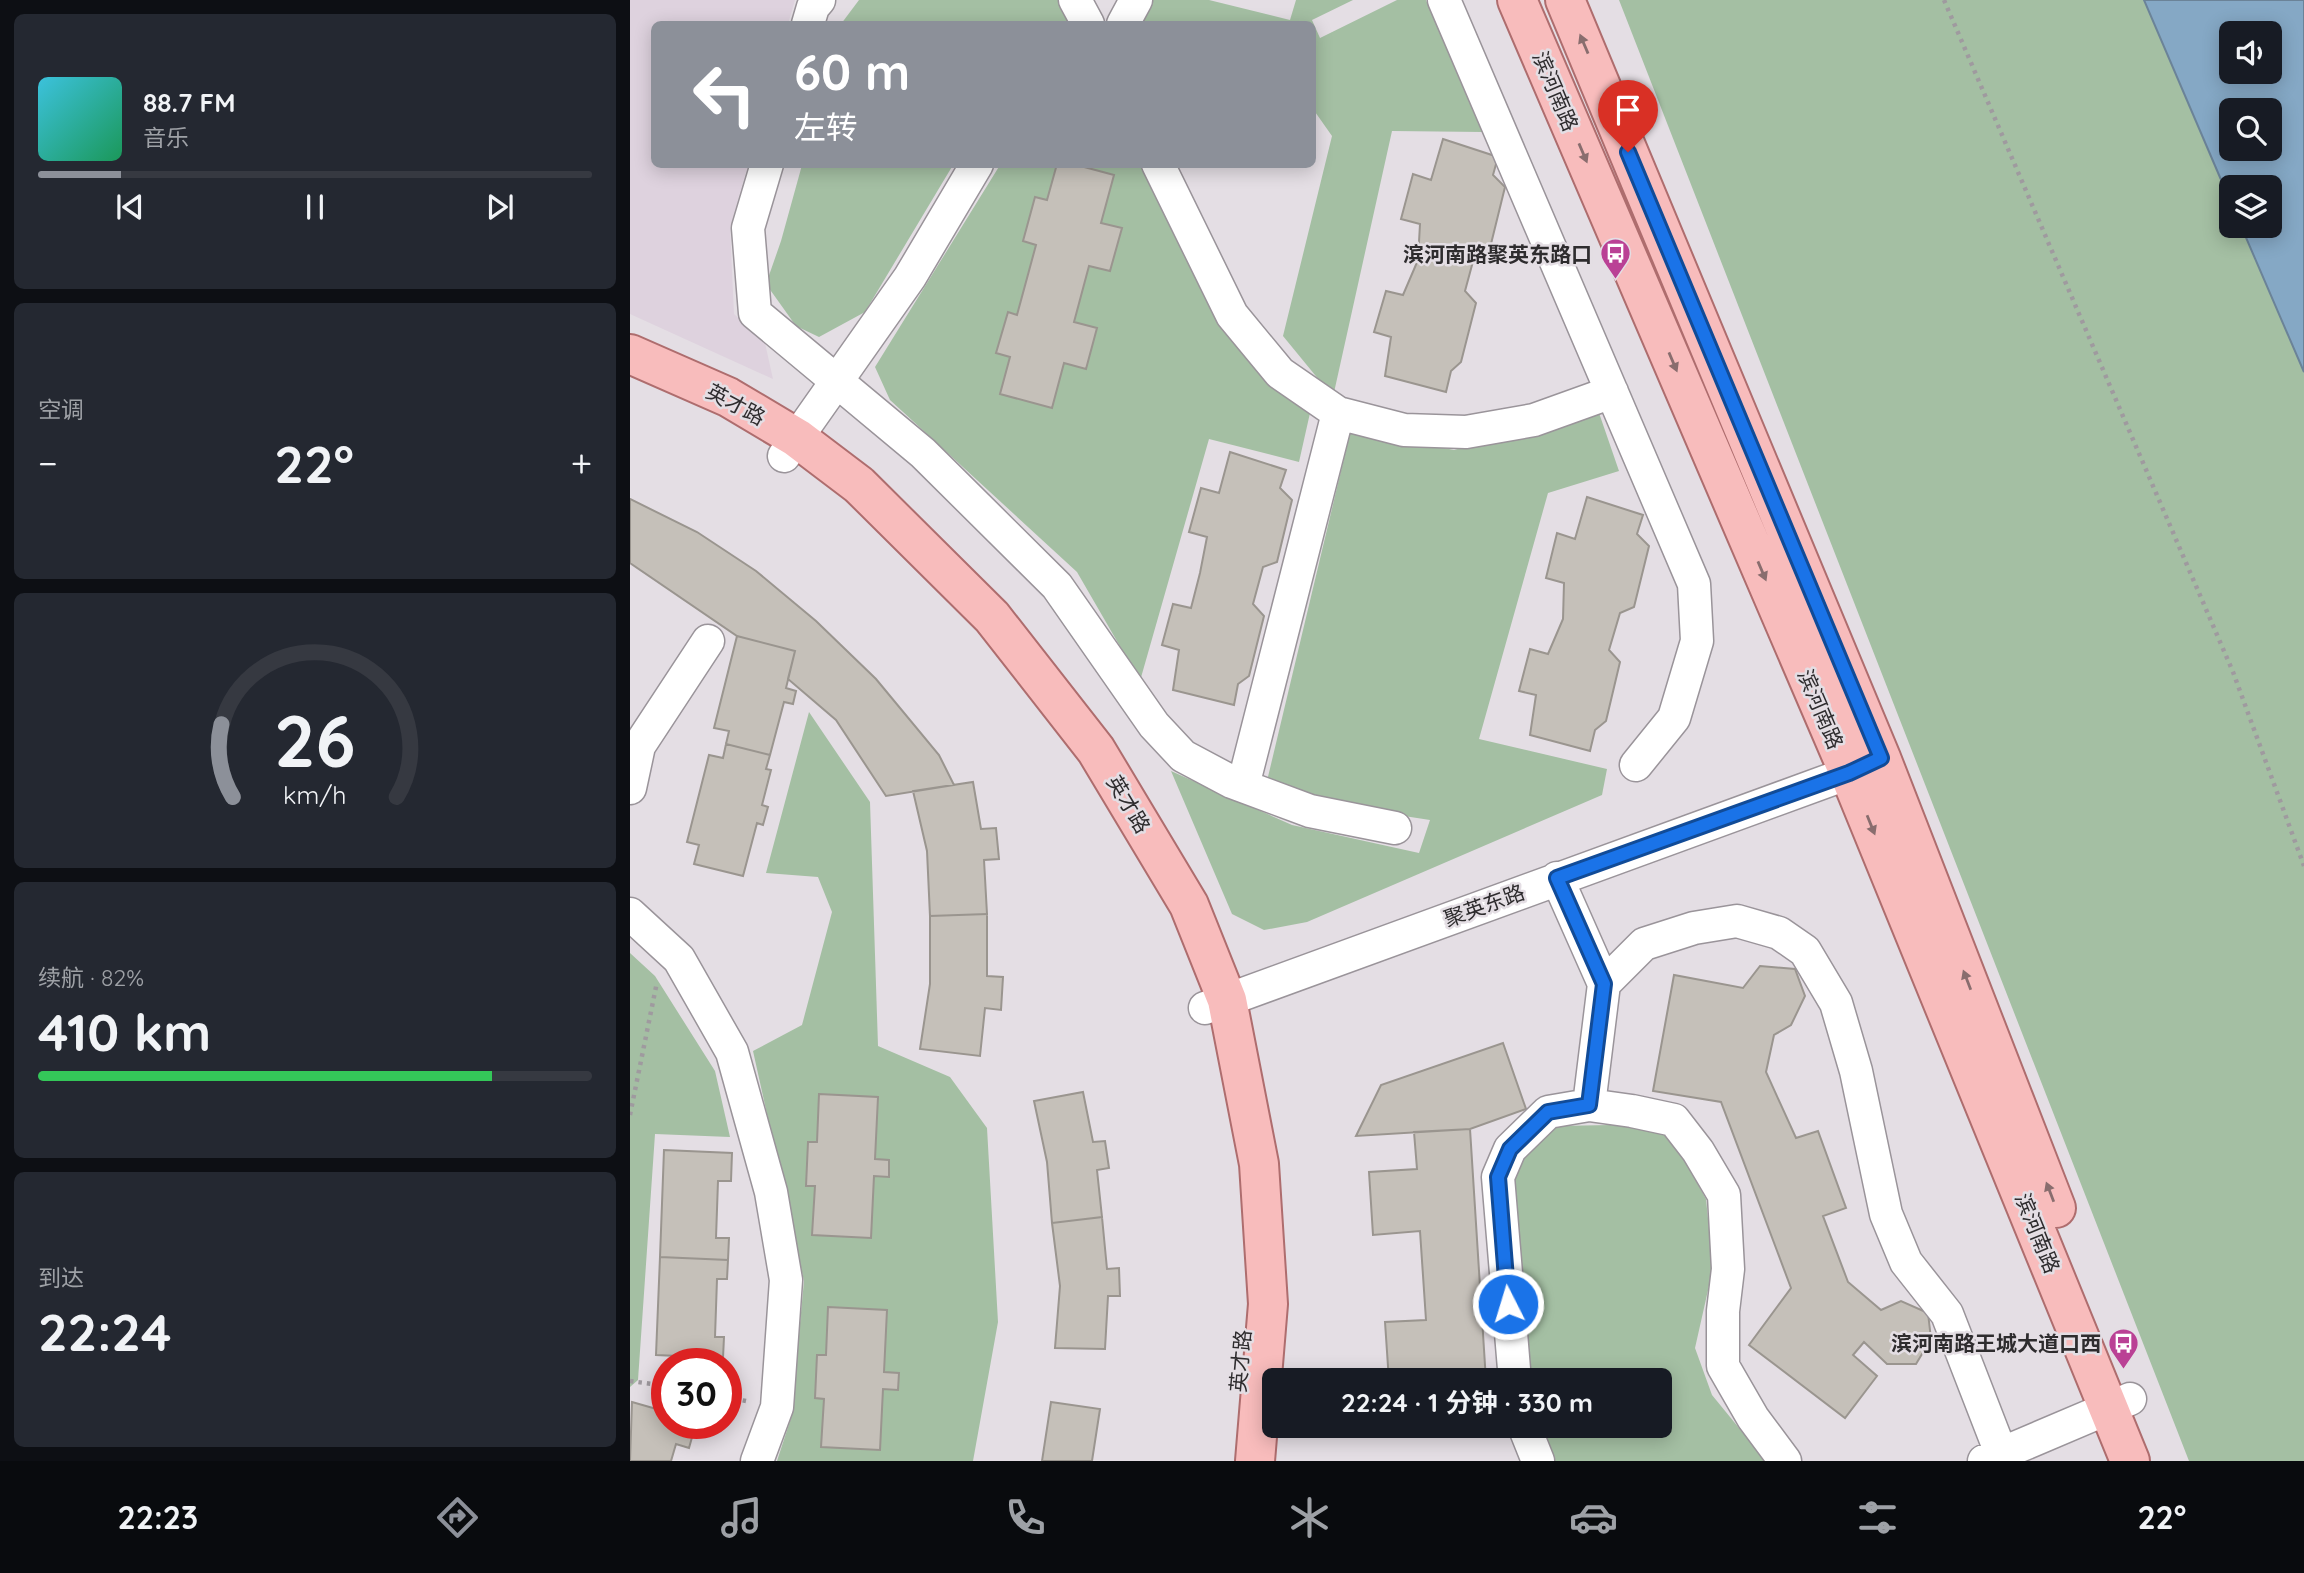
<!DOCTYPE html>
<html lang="zh">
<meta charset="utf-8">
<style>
:root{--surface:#171b24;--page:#242831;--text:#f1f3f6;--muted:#9ea1a6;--line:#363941;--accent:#8c9099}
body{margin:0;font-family:Quicksand,"Noto Sans SC",sans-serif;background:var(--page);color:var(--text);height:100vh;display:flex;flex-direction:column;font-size:26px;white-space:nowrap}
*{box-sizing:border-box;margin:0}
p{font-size:23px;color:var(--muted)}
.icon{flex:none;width:38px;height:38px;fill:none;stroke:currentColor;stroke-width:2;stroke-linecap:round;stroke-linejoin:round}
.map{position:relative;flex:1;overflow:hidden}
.side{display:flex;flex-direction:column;gap:14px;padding:14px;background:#0d0f14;width:630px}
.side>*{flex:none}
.top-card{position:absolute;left:21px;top:21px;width:665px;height:147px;border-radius:10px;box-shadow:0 4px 18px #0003;background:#8c9099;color:#fff;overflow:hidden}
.buttons{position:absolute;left:1589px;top:21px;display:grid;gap:14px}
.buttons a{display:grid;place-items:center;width:63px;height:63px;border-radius:10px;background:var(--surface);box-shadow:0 4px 18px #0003;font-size:35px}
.speed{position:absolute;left:21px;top:1348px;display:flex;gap:14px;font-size:35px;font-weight:700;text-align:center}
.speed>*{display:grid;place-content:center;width:91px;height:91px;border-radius:50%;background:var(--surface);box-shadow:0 4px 18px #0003;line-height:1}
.speed .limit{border:10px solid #d22;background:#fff;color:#111}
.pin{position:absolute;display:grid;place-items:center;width:60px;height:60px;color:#fff;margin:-72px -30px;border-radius:50% 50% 50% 0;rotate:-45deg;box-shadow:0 0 7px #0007}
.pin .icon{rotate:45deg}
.me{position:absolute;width:77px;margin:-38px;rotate:355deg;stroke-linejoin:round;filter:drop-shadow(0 0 5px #0008)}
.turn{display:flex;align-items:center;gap:24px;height:147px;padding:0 28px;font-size:32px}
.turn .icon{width:91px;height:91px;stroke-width:2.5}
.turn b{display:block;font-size:49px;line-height:60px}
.big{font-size:52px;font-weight:700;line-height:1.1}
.side .widget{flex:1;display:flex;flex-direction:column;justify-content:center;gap:10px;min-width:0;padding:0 24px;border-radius:10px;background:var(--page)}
.side .dial{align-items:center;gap:0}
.dial svg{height:182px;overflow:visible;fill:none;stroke:var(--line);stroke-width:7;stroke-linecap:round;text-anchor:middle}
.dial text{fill:var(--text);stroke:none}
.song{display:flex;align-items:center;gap:21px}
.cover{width:84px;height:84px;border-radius:10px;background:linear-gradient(135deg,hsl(190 70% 55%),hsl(150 70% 35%))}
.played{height:7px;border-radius:4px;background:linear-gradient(90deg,var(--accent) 15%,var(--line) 15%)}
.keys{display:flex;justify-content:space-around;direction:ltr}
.heat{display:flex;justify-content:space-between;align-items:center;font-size:38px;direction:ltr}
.charge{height:10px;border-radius:5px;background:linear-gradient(90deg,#34c759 82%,var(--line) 0)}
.trip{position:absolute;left:632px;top:1368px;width:410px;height:70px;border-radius:10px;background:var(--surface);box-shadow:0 4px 18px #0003;font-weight:700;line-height:70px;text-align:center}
.menu{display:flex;height:112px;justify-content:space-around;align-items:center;background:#090b0e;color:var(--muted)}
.menu .icon{width:49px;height:49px}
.menu .active{color:var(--accent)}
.menu b{font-size:32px;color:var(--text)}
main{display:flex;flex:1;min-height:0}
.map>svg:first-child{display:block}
.built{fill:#ded2de}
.green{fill:#a4bfa3}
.water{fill:#85a8c5;stroke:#6b8398;stroke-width:2;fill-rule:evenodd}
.building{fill:#c5c0b9;stroke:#9a958f;stroke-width:2}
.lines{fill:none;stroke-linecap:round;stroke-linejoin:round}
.minor-casing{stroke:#9a949a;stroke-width:35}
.major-casing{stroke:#ae6d6e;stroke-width:42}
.path{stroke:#9f9a9f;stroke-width:4.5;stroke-dasharray:3.5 5;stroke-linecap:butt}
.minor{stroke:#fff;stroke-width:32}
.major{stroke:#f8bcbc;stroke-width:38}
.oneway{fill:#896d6e}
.route-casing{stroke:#114b97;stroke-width:18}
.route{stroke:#1a73e8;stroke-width:12}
.labels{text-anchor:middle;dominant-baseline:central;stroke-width:5;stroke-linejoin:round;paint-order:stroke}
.street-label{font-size:21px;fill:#2e2c2e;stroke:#e4dee4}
.poi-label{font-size:21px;font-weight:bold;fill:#2e2c2e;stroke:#e4dee4;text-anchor:end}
</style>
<main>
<section class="side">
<div class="widget">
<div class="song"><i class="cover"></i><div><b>88.7 FM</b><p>音乐</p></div></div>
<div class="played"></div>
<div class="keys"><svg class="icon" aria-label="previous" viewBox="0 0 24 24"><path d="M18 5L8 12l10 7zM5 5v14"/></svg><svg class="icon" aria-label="pause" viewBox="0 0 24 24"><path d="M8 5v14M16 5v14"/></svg><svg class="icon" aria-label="next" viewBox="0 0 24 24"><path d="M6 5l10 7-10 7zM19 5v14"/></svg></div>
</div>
<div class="widget"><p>空调</p>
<div class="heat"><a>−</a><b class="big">22°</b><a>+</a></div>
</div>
<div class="widget dial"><svg viewBox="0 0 100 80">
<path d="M14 69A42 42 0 1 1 86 69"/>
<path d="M14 69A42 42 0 0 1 9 37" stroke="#8c9099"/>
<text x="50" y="56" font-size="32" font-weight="700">26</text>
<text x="50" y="72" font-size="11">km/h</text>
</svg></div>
<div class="widget"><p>续航 · 82%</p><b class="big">410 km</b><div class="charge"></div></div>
<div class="widget"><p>到达</p><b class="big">22:24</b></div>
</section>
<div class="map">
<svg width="1674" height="1461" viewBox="0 0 1674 1461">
<rect width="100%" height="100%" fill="#e4dee4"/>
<!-- built -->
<path class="built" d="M 0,0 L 165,0 L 158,24 L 24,24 L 24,164 L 118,165 L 100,227 L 104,314 L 135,343 L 143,379 L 0,314 Z"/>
<!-- green -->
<path class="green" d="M 229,0 L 431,0 L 444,24 L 211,24 Z
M 522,0 L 579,0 L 660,20 L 666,0 L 723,0 L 682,20 L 690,38 L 767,0 L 796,0 L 853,132 L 762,131 L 703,397 L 653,336 L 702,136 L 683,109 L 682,24 L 510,24 Z
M 989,0 L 1514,0 L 1601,203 L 1601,226 L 1611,226 L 1674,372 L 1674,1461 L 1559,1461 Z
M 172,165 L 323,165 L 235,312 L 189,337 L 166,326 L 136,284 L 151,241 Z
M 370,165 L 514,165 L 590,327 L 634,377 L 680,413 L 669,462 L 579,439 L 510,681 L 447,572 L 260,400 L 245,367 Z
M 968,410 L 989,471 L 918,493 L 849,739 L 977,769 L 972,795 L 677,922 L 634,930 L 602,914 L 541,771 L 662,825 L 789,853 L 800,820 L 690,803 L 637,781 L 721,429 L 824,450 Z
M 179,712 L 240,802 L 248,1046 L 320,1077 L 357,1128 L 368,1322 L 343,1461 L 147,1461 L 161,1418 L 174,1281 L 123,1051 L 172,1025 L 202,912 L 188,877 L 136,873 Z
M 0,953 L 25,976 L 85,1071 L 100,1137 L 25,1134 L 8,1380 L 0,1387 Z
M 980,1125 L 1038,1130 L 1076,1199 L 1083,1268 L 1065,1348 L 1082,1395 L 1136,1461 L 924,1461 L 912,1426 L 1029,1426 L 1029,1381 L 897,1381 L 881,1180 L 896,1148 L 927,1126 Z"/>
<!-- water -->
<path class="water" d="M 1514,0 L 1674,0 L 1674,372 L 1611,226 L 1640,226 L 1640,187 L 1601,187 L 1601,203 ZM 1601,33 L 1640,33 L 1640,72 L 1601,72 ZM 1601,110 L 1640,110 L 1640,149 L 1601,149 Z"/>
<!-- building -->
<path class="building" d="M 813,139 L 868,157 L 863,175 L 875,187 L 860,248 L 845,254 L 835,291 L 846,303 L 831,362 L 821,371 L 816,392 L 755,376 L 761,337 L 744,332 L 756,291 L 773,295 L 788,260 L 790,224 L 771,219 L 783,174 L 801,180 Z
M 427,164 L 443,164 L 484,175 L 471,223 L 492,228 L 480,271 L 459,266 L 444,322 L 467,328 L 456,369 L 434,363 L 422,408 L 370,394 L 380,357 L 366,353 L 378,312 L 387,315 L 406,245 L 393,241 L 405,197 L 417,200 Z
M 600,452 L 656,470 L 650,488 L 662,500 L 647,562 L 633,567 L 623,604 L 634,616 L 619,676 L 608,684 L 604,705 L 543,690 L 549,650 L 532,645 L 543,604 L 561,608 L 570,573 L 577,537 L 559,532 L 571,488 L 589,493 Z
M 957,497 L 1013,515 L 1007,534 L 1019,546 L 1004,607 L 990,613 L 979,650 L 990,662 L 976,721 L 965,730 L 960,751 L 900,735 L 906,695 L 889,691 L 900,649 L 918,654 L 933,619 L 934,583 L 916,578 L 927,533 L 945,539 Z
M 0,499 L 67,532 L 126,571 L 186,621 L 246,679 L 309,755 L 324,785 L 256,796 L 206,720 L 158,679 L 165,651 L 107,636 L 0,563 Z
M 107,636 L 165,651 L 156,688 L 166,691 L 163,704 L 154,702 L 140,755 L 96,744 L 99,731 L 84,728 Z
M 96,744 L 140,755 L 136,769 L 141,770 L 132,805 L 138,807 L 133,825 L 127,823 L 113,876 L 64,864 L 69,845 L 57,842 L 79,755 L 93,758 Z
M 343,782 L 351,829 L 366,828 L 369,859 L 354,860 L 357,914 L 300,916 L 297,851 L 283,791 Z
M 357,914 L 357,976 L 373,977 L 371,1010 L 355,1008 L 350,1056 L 290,1049 L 300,984 L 300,916 Z
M 1130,966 L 1165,969 L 1175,996 L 1161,1025 L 1144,1035 L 1136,1072 L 1166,1138 L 1188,1131 L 1216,1208 L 1193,1216 L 1218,1282 L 1251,1310 L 1271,1301 L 1298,1313 L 1301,1339 L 1286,1364 L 1257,1364 L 1234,1342 L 1223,1355 L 1247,1376 L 1215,1418 L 1119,1345 L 1161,1288 L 1091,1102 L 1023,1091 L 1044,975 L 1113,988 Z
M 873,1043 L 896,1109 L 840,1129 L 726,1136 L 751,1085 Z
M 453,1092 L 463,1142 L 475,1141 L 479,1168 L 467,1170 L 472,1217 L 422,1223 L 417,1162 L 404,1101 Z
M 189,1094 L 248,1097 L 245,1159 L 259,1160 L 259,1177 L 244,1176 L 241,1238 L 182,1235 L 185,1186 L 176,1186 L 178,1142 L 187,1142 Z
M 840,1129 L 856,1381 L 759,1381 L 755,1322 L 796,1320 L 790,1231 L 743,1235 L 739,1172 L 787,1169 L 784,1132 Z
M 34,1150 L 102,1153 L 101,1181 L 88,1181 L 86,1238 L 99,1238 L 98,1260 L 30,1257 Z
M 472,1217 L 477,1269 L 489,1268 L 490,1296 L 478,1296 L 475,1349 L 425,1348 L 430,1286 L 422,1223 Z
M 30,1257 L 98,1260 L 97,1279 L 87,1279 L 85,1337 L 94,1337 L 93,1358 L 26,1355 Z
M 198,1307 L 257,1310 L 254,1372 L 269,1373 L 268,1390 L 253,1389 L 250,1450 L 191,1447 L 194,1399 L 185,1398 L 187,1355 L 196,1355 Z
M 2,1402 L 37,1412 L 37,1423 L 66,1423 L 59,1448 L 46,1444 L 41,1461 L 0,1461 Z
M 421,1402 L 470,1409 L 462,1461 L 412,1461 Z"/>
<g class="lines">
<defs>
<path id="minor" d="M 445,0 L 458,24
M 814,0 L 1064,584 L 1067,641 L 1044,718 L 1006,765
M 178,24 L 183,7 L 189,0
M 493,24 L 506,0
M 137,164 L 118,228 L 125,313 L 293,453 L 427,586 L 524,725 L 553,756 L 602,782 L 680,811 L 765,828
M 528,164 L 602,315 L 650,373 L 708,413 L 774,430 L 836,432 L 904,420 L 982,392
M 154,456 L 280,277 L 347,164
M 613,786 L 708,413
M 0,788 L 9,746 L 78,641
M 0,914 L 49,959 L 102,1052 L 141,1192 L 156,1280 L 147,1407 L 127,1461
M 974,984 L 1014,944 L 1064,928 L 1107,921 L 1149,933 L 1175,951 L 1206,1003 L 1226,1071 L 1256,1214 L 1276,1262 L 1317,1314 L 1374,1461
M 575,1008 L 1219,773 L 1240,763
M 959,1105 L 1002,1111 L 1044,1120 L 1068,1151 L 1094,1195 L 1098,1269 L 1093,1311 L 1093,1366 L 1123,1418 L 1155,1461
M 885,1381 L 868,1177 L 880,1149 L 918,1112 L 959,1105 L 974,984 L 927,878
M 894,1426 L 908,1461
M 1354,1461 L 1500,1399"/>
<path id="major" d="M 887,0 L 1219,773 L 1500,1461
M 935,0 L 1251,758 L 1426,1208
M 0,354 L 98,397 L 167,438 L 229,485 L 362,617 L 466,750 L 559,905 L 597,1000 L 629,1164 L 638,1304 L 625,1461"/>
</defs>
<!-- minor casing -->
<use href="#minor" class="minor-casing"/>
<!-- major casing -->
<use href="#major" class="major-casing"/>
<!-- path -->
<path class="path" d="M 1314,0 L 1603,672 L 1674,866
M 0,1115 L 27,982
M 0,1381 L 37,1386
M 96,1397 L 116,1401"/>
<!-- minor -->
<use href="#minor" class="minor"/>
<!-- major -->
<use href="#major" class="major"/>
</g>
<!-- one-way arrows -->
<defs><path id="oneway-solid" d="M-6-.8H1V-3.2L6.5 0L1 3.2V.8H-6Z" transform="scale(1.75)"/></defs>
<g class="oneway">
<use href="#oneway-solid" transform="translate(954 44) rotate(-113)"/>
<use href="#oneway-solid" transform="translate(953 153) rotate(67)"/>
<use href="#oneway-solid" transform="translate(1043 362) rotate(67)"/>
<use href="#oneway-solid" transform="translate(1132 571) rotate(67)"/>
<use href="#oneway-solid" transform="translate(1241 825) rotate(68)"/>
<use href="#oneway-solid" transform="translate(1337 980) rotate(-111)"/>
<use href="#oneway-solid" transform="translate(1420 1192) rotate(-111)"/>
</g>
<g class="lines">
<defs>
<path id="route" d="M 878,1304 L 868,1177 L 880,1149 L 918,1112 L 959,1105 L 974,984 L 927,878 L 1219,773 L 1251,758 L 998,152"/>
</defs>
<!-- route casing -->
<use href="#route" class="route-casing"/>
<!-- route -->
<use href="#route" class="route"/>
</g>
<!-- icons -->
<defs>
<symbol id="bus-pin" viewBox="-11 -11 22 30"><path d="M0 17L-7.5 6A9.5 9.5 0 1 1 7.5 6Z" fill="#ba4195" stroke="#e4dee4"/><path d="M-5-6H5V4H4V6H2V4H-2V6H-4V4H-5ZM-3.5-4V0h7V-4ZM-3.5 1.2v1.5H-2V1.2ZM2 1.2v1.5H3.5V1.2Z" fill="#fff"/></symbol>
</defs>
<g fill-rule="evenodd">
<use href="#bus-pin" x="968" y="236" width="35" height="47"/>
<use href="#bus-pin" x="1476" y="1326" width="35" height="47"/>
</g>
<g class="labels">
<!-- street labels -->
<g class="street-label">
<text transform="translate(926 91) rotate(67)">滨河南路</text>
<text transform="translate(106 404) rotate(28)">英才路</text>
<text transform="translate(1191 709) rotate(67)">滨河南路</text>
<text transform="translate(499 804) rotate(59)">英才路</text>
<text transform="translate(854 905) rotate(-20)">聚英东路</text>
<text transform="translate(1408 1233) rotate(68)">滨河南路</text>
<text transform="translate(610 1361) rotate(-85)">英才路</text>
</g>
<!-- poi labels -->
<g class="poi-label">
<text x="962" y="254">滨河南路聚英东路口</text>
<text x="1471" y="1343">滨河南路王城大道口西</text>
</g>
</g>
</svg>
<div class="buttons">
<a><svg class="icon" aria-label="sound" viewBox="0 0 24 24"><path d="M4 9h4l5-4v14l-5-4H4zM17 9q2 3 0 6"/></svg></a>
<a><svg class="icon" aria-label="search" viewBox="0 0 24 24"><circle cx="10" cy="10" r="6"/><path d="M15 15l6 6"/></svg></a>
<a><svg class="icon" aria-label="layers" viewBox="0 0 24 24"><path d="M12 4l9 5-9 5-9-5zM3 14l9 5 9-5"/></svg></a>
</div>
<div class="speed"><div class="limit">30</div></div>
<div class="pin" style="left:998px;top:152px;background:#d93025"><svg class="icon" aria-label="arrive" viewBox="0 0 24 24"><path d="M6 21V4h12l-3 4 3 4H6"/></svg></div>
<svg class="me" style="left:878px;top:1304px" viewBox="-20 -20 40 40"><circle r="17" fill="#1a73e8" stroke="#fff" stroke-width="3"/><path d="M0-11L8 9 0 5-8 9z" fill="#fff"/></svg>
<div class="trip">22:24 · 1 分钟 · 330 m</div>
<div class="top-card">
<div class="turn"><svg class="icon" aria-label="left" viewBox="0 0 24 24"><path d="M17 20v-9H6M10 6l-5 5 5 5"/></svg><div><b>60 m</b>左转</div></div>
</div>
</div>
</main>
<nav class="menu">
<b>22:23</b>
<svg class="icon active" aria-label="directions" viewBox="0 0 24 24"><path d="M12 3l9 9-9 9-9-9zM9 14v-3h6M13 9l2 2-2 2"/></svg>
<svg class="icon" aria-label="music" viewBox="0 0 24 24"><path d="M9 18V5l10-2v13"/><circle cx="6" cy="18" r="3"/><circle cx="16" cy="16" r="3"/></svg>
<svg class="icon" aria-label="phone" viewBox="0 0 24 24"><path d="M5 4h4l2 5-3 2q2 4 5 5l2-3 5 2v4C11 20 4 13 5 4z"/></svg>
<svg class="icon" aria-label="climate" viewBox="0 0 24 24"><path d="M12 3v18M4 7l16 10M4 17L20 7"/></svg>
<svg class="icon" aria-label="car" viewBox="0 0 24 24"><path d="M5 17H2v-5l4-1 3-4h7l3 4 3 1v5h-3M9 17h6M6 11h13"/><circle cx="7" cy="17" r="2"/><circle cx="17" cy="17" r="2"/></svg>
<svg class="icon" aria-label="filters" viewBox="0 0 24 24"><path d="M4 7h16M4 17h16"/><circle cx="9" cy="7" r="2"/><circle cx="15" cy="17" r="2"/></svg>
<b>22°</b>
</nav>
